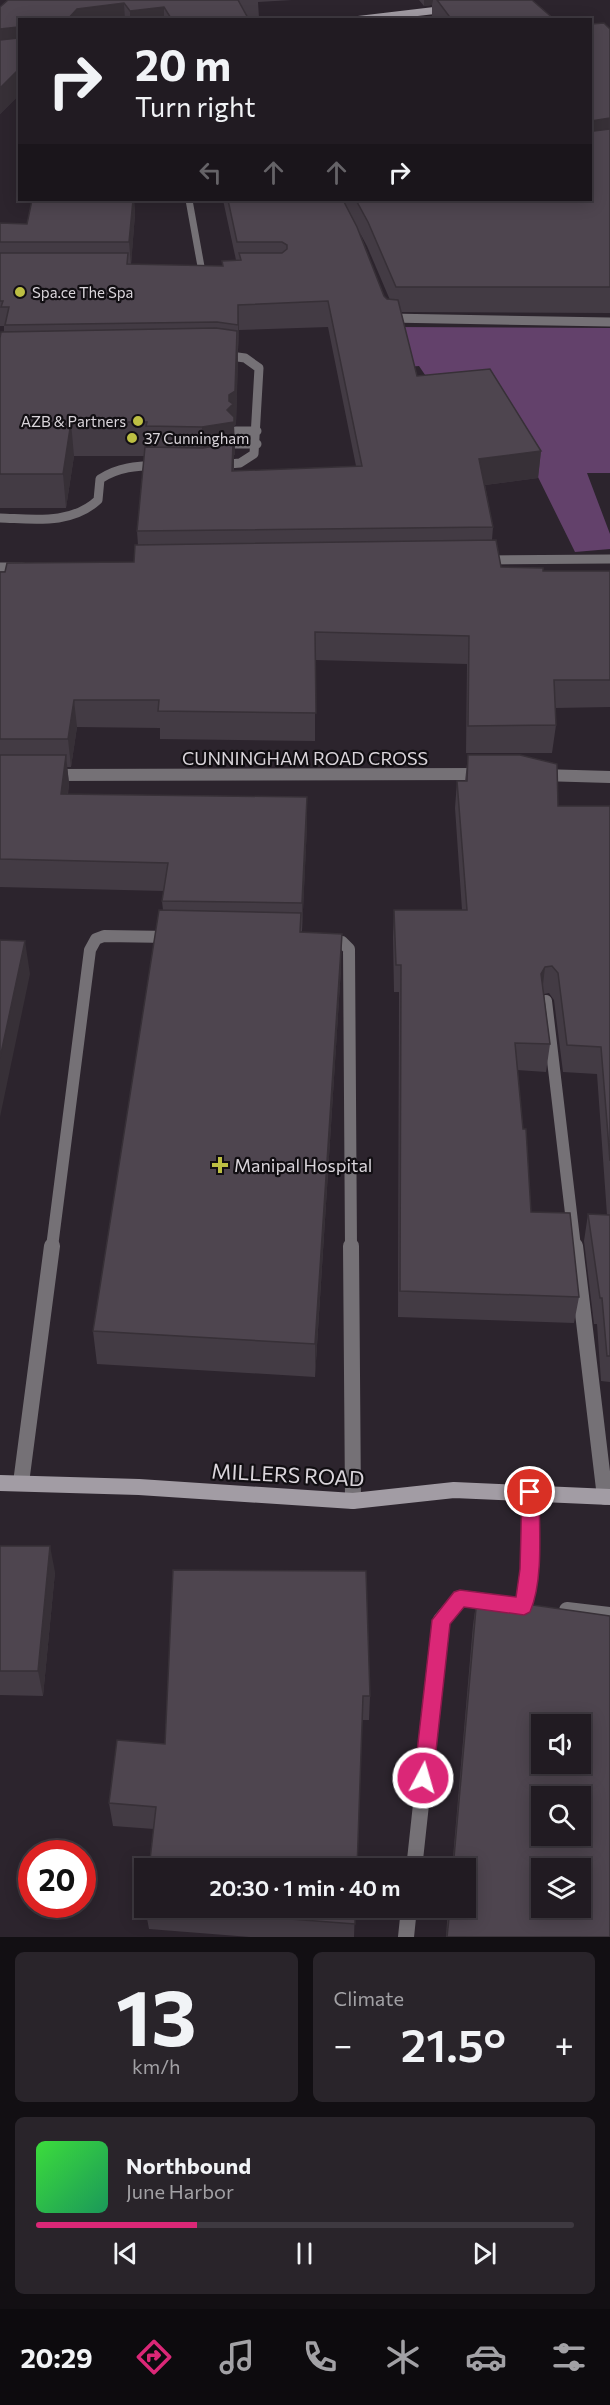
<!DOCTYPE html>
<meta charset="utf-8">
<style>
:root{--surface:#211b22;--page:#29242a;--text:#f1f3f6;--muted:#a2a1a5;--line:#3e3940;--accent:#db2777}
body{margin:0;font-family:Commissioner,sans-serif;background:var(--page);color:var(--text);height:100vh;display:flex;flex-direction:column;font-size:22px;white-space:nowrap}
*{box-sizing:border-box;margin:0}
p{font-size:20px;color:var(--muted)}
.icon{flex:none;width:33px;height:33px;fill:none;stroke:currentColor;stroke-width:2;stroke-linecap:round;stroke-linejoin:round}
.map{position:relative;height:1937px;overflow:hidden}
.sheet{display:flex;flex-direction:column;gap:15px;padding:15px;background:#120f13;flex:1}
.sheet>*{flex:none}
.guide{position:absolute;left:18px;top:18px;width:574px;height:183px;border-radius:0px;box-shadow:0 3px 15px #0003,0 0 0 2px var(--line);background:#211b22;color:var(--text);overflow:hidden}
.tools{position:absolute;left:531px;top:1714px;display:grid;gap:12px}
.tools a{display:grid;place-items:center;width:60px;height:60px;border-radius:0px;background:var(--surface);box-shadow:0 3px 15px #0003,0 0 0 2px var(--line);font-size:30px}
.speed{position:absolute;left:18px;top:1840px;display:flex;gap:12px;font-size:30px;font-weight:700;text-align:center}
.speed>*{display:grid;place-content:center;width:78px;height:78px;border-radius:50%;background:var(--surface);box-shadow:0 3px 15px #0003,0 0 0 2px var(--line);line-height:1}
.speed .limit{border:9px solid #d22;background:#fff;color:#111}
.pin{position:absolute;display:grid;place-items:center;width:51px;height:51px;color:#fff;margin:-26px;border:3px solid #fff;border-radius:50%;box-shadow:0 2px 6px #0007}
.me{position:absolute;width:66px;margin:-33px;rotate:6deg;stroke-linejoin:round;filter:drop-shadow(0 0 4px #0008)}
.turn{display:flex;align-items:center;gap:21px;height:126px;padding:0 18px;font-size:27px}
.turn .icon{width:78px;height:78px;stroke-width:2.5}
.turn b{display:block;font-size:42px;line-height:51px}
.lanes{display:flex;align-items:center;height:57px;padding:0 18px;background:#0003;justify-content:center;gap:30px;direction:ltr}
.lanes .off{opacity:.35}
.big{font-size:45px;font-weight:600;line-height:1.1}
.sheet .card{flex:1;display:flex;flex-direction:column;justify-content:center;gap:9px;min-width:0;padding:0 21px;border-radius:9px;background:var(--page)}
.sheet .dial{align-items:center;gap:0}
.dial b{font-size:78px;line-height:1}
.song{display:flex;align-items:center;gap:18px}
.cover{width:72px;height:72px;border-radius:9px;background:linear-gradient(135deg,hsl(120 70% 55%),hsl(150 70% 35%))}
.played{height:6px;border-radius:3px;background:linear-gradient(90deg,var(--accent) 30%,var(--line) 30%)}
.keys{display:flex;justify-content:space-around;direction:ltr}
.heat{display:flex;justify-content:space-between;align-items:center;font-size:33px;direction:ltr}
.sheet .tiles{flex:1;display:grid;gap:15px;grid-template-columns:1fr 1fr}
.card:last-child{grid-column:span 2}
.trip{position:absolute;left:134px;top:1858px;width:342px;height:60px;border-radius:0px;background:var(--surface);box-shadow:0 3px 15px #0003,0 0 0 2px var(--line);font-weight:600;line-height:60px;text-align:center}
.tab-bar{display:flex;height:96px;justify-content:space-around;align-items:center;background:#0d0b0e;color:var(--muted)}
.tab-bar .icon{width:42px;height:42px}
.tab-bar .current{color:var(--accent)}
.tab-bar b{font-size:27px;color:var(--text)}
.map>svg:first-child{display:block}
.green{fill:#63416b}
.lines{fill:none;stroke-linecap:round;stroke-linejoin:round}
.lane-far2{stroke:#757176;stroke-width:9}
.lane-far1{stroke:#757176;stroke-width:12}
.lane{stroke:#757176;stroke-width:16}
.street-far3{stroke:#757176;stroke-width:7}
.street-far2{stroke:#757176;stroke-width:9}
.street-far1{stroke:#757176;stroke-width:12}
.street{stroke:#757176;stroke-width:16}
.secondary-far1{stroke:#a29ca4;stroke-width:7}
.secondary{stroke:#a29ca4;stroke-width:16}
.wall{fill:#433b44;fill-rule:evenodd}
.shaded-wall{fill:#373037}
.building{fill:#4e454f;stroke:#373037;stroke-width:1.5;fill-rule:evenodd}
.route{fill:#db2777;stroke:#8e194d;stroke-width:1.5}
.poi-dot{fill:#bdbf43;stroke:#120f13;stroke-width:2}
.labels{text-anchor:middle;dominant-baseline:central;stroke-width:4.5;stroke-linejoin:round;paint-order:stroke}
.far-poi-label{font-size:15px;fill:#dad5db;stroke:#120f13;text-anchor:start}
.street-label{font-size:18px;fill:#dad5db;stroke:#120f13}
.poi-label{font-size:18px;fill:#dad5db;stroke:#120f13;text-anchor:start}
.near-street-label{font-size:21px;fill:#dad5db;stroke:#120f13}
</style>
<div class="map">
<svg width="610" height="1937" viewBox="0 0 610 1937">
<rect width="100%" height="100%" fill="#2c242d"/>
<!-- green -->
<path class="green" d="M 393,327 L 610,328 L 610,473 L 587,473 L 610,534 L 610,549 L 575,552 L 496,392 L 436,391 L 419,366 L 379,369 Z"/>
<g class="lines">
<!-- lane-far2 -->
<path class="lane-far2" d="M 389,318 L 610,322
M 236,431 L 257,431
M 235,444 L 257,444
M 218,465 L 240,463 L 254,454 L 259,368 L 245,358 L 223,355
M 0,518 C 34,519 71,525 98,500 L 100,479 C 118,467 137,466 158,465"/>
<!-- lane-far1 -->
<path class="lane-far1" d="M 326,940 L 342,942 L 349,949 L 351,1247
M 52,1247 L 90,950 L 96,939 L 104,936 L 171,937"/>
<!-- lane -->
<path class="lane" d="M 351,1246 L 353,1501
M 21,1483 L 52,1246
M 512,1605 L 524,1606 L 529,1569 L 530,1492
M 567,1610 L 610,1615
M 414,1869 L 441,1620 L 460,1598 L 491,1602
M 406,1937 L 409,1908"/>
<!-- street-far3 -->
<path class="street-far3" d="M 189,200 L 202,272"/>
<!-- street-far2 -->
<path class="street-far2" d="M 484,560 L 610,559
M 0,567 L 23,567"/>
<!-- street-far1 -->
<path class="street-far1" d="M 52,775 L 482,774
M 541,775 L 610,777
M 546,1001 L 575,1247"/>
<!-- street -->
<path class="street" d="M 575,1246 L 605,1497"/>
<!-- secondary-far1 -->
<path class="secondary-far1" d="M 354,20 L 447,9"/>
<!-- secondary -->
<path class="secondary" d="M 0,1483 L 139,1487 L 353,1501 L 454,1490 L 610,1497"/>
</g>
<!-- wall -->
<path class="wall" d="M 8,0 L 292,0 L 258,2 L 259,18 L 249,20 L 20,20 L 20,94 L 0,114 L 0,7 Z
M 419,0 L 532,0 L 555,20 L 434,20 L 432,17 L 432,5 L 424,6 Z
M 610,29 L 610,313 L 401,312 L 417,376 L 541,451 L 538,478 L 485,485 L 493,527 L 492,540 L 501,567 L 543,571 L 610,571 L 610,707 L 555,708 L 556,725 L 552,753 L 466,753 L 467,664 L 315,660 L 315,741 L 160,739 L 160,728 L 77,727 L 71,767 L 67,767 L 69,783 L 68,794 L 307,797 L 307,825 L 302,931 L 301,932 L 341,968 L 315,1377 L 97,1364 L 93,1331 L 163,910 L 162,901 L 164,891 L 0,887 L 0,572 L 134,562 L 138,545 L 137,531 L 144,456 L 74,456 L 66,508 L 0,508 L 0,338 L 4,332 L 4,326 L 0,326 L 0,223 L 27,224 L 32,200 L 134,200 L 135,214 L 131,264 L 222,266 L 222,261 L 236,260 L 223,200 L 591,200 ZM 360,233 L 367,246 L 390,300 L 387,299 L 384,296 ZM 328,327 L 356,466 L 234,471 L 234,455 L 235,455 L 235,451 L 234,426 L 236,424 L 238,350 L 239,330 Z
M 468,755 L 558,806 L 610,806 L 610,1382 L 601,1381 L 597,1324 L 594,1324 L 584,1241 L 588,1214 L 607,1215 L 597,1074 L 563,1072 L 554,1000 L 549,993 L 544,994 L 550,1044 L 546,1072 L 517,1070 L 531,1212 L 579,1297 L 574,1323 L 398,1317 L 399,992 L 394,992 L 393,937 L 394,910 L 462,910 L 455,808 L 457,781 L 465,781 Z
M 0,1546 L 55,1572 L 43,1696 L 0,1695 Z
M 173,1570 L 370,1696 L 369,1720 L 362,1720 L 154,1829 L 113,1826 L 109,1803 L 165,1744 Z
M 477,1597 L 610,1937 L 446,1937 L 448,1908 L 465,1908 L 465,1869 L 452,1869 L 473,1625 Z
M 145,1908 L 355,1908 L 354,1937 L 250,1937 L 149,1929 Z"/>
<!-- shaded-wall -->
<path class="shaded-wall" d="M 424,0 L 433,0 L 432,5 L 424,6 Z
M 124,3 L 125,20 L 67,20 L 77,9 Z
M 164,7 L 164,20 L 130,20 L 130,11 Z
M 18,27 L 20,44 L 0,51 L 0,29 Z
M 20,68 L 20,94 L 0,114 L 0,88 Z
M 610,118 L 610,141 L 591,144 L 591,121 Z
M 133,200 L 134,200 L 135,214 L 131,266 L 129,242 Z
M 238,305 L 239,330 L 238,350 Z
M 237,331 L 238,364 L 236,424 L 234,426 L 235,451 L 235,455 L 234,455 L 233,498 L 203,461 L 202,427 L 227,410 Z
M 71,422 L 74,456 L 66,508 L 63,474 Z
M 541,451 L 538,478 L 477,486 L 479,459 Z
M 74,700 L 77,727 L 71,767 L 68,739 Z
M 66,755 L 69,783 L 64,822 L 61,794 Z
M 307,797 L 307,825 L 302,931 L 302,903 Z
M 342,934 L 341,968 L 315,1377 L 315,1344 Z
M 25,941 L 30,974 L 0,1117 L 0,1058 Z
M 545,967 L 542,994 L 541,974 Z
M 50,1546 L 55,1572 L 43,1696 L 38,1671 Z"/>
<!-- building -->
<path class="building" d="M 8,0 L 238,0 L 249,20 L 172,20 L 164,7 L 130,11 L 124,3 L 77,9 L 67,20 L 20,20 L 20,28 L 18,27 L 0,29 L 0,7 Z
M 437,0 L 532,0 L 555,20 L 452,20 Z
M 604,23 L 610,29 L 610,118 L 591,121 L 591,24 Z
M 20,36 L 20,68 L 0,88 L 0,40 L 18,38 Z
M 591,129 L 594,131 L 610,129 L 610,287 L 396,287 L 368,222 L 356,200 L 591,200 Z
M 32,200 L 133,200 L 129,242 L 0,242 L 0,223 L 27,224 Z
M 228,200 L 343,200 L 357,227 L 384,296 L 387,299 L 398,300 L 417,376 L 490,369 L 541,451 L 479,459 L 493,527 L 137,531 L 145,447 L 203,448 L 233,443 L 232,471 L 362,466 L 328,301 L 238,305 L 238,325 L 217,322 L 5,325 L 9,307 L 1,307 L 3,301 L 0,301 L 0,253 L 128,253 L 127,264 L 223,266 L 222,261 L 241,260 L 239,253 L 282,253 L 287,249 L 287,245 L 282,242 L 237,242 Z
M 216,328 L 237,331 L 235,391 L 229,395 L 229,401 L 233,404 L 227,410 L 234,417 L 234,422 L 202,427 L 146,426 L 147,422 L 71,422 L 63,474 L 0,474 L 0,338 L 1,332 Z
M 496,540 L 501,567 L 543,568 L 543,571 L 610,571 L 610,680 L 554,680 L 556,725 L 468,726 L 469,636 L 315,632 L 316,713 L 158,711 L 159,700 L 74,700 L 68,739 L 0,739 L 0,572 L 5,572 L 7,563 L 134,562 L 135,545 Z
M 0,755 L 66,755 L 61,794 L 307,797 L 302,903 L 162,901 L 168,863 L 0,859 Z
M 468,755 L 520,755 L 557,764 L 558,806 L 610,806 L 610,1161 L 601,1047 L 567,1045 L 558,973 L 552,966 L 545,967 L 541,974 L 550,1044 L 515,1043 L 523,1129 L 526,1129 L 531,1212 L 570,1213 L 579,1297 L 400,1291 L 401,965 L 396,965 L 394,910 L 467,910 L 457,781 L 467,781 Z
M 159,910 L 301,913 L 300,932 L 342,934 L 315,1344 L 93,1331 Z
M 0,940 L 25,941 L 0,1058 Z
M 588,1214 L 610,1215 L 610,1356 L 607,1356 L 602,1298 L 600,1298 Z
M 0,1546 L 50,1546 L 38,1671 L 0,1671 Z
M 173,1570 L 366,1571 L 370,1696 L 363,1696 L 357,1869 L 149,1869 L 156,1807 L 109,1803 L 117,1740 L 165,1744 Z
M 477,1597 L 610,1616 L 610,1937 L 447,1937 L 450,1908 L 465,1908 L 465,1869 L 453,1869 ZM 542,1725 L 580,1725 L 580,1764 L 542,1764 ZM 542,1797 L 580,1797 L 580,1836 L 542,1836 ZM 542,1869 L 580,1869 L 580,1908 L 542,1908 Z
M 145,1908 L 355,1908 L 355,1924 Z"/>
<!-- route -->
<path class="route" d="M 530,1484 L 536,1486 L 539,1492 C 539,1527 544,1580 530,1612 L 524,1615 L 464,1607 L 450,1624 L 433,1778 L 430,1785 L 423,1788 L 417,1785 L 414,1778 L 432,1620 L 454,1592 L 460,1590 L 516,1597 L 520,1569 L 522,1492 L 524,1486 Z"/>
<!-- markers -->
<g class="poi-dot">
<circle cx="20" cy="292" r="6"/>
<circle cx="138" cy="421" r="6"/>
<circle cx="132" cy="438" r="6"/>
<path d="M217 1156h6v6h6v6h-6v6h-6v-6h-6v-6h6z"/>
</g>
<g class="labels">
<!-- far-poi labels -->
<g class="far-poi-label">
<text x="32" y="292">Spa.ce The Spa</text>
<text x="126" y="421" text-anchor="end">AZB &amp; Partners</text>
<text x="144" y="438">37 Cunningham</text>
</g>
<!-- street labels -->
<g class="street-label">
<text x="305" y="758">CUNNINGHAM ROAD CROSS</text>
</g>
<!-- poi labels -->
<g class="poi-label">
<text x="234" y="1165">Manipal Hospital</text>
</g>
<!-- near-street labels -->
<g class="near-street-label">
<text transform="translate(288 1474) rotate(3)">MILLERS ROAD</text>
</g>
</g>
</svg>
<div class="tools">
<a><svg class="icon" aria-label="sound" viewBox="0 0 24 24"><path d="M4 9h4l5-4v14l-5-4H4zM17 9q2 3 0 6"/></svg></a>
<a><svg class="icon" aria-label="search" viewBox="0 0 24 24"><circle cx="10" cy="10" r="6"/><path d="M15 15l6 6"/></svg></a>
<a><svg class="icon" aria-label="layers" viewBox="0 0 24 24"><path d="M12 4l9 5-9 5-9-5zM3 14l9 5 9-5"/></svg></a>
</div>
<div class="speed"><div class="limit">20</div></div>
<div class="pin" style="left:530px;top:1492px;background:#d93025"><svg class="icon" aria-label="arrive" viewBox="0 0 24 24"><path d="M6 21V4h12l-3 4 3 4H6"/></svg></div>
<svg class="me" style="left:423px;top:1778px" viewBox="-20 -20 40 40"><circle r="17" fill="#db2777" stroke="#fff" stroke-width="3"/><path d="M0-11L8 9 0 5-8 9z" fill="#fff"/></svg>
<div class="trip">20:30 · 1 min · 40 m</div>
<div class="guide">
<div class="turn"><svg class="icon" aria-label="right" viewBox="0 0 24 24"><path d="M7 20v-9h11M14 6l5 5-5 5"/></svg><div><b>20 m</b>Turn right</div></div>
<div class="lanes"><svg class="icon off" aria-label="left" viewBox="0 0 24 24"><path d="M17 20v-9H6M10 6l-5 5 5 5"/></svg><svg class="icon off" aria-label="ahead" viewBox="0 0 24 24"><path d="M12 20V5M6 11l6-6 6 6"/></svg><svg class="icon off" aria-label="ahead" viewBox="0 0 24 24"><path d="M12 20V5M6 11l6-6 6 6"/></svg><svg class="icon" aria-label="right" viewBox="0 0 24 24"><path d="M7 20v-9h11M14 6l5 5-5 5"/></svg></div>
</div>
</div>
<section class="sheet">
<div class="tiles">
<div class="card dial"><b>13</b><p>km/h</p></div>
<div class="card"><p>Climate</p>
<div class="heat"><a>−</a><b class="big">21.5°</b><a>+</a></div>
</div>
<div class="card">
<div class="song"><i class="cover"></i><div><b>Northbound</b><p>June Harbor</p></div></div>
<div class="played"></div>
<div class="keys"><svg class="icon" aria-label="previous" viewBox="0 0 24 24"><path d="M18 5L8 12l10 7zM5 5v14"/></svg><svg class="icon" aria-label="pause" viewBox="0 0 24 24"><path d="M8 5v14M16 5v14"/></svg><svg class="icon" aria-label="next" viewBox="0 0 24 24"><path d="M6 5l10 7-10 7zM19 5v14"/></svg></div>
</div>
</div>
</section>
<nav class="tab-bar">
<b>20:29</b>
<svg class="icon current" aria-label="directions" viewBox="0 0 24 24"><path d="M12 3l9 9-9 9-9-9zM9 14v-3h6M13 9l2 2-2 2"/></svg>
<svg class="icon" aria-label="music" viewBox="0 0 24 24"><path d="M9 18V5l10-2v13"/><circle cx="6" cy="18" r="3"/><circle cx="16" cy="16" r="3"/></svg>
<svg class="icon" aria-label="phone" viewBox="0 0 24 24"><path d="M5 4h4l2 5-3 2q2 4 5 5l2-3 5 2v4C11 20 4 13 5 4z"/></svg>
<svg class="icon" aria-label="climate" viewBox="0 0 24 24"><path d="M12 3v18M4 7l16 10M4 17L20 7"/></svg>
<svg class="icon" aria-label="car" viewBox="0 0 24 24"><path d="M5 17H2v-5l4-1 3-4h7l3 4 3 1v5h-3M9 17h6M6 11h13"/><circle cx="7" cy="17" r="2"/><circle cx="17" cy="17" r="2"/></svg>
<svg class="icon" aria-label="filters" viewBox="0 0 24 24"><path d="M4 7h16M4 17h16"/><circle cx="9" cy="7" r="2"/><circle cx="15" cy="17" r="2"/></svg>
</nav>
